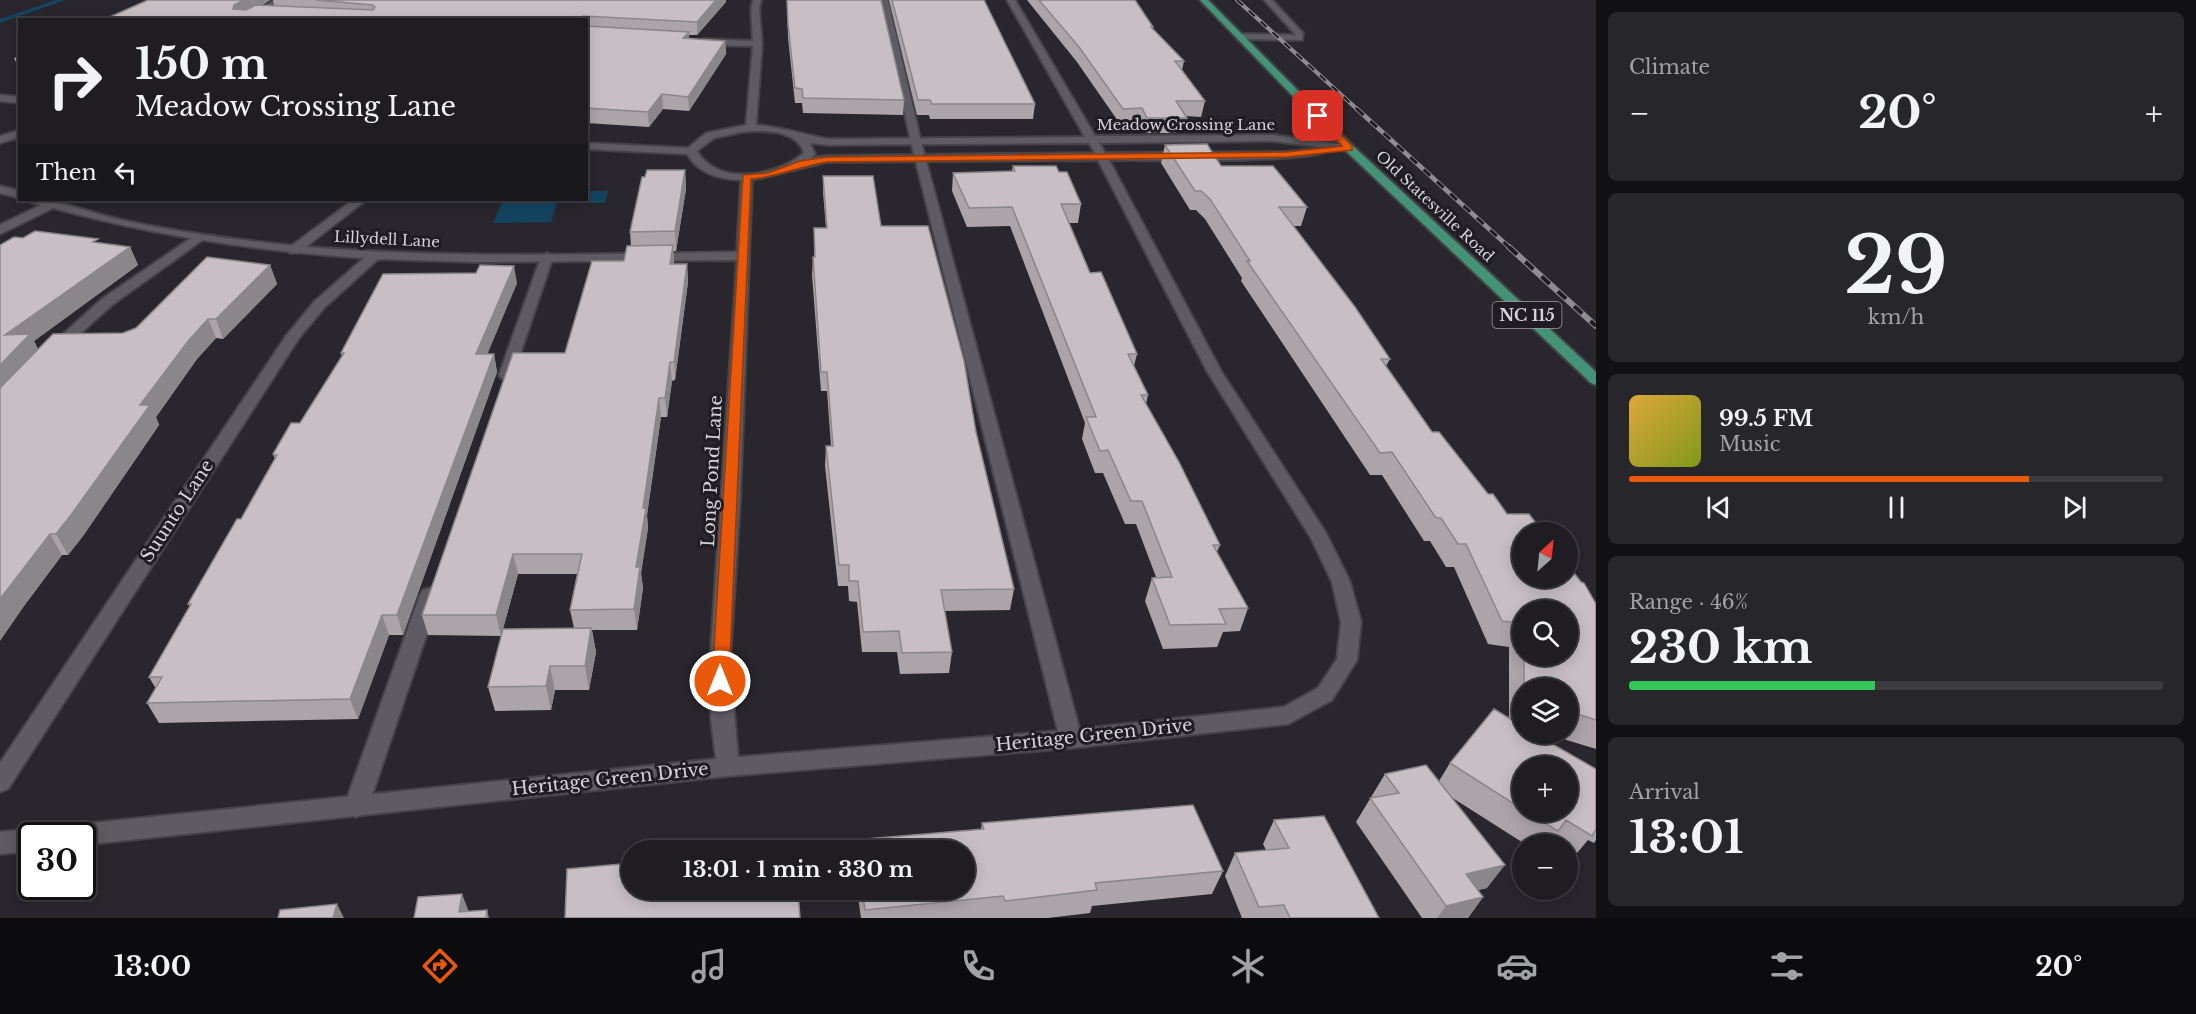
<!DOCTYPE html>
<meta charset="utf-8">
<style>
:root{--surface:#1f1d22;--page:#27262a;--text:#f1f3f6;--muted:#a1a2a5;--line:#3c3b40;--accent:#ea580c}
body{margin:0;font-family:"Libre Baskerville",serif;background:var(--page);color:var(--text);height:100vh;display:flex;flex-direction:column;font-size:22px;white-space:nowrap}
*{box-sizing:border-box;margin:0}
p{font-size:20px;color:var(--muted)}
.icon{flex:none;width:33px;height:33px;fill:none;stroke:currentColor;stroke-width:2;stroke-linecap:round;stroke-linejoin:round}
.map{position:relative;flex:1;overflow:hidden}
.panel{display:flex;flex-direction:column;gap:12px;padding:12px;background:#111013;width:600px}
.panel>*{flex:none}
.hud{position:absolute;left:18px;top:18px;width:570px;height:183px;border-radius:0px;box-shadow:0 3px 15px #0003,0 0 0 2px var(--line);background:#1f1d22;color:var(--text);overflow:hidden}
.needle{width:39px;rotate:27deg}
.fabs{position:absolute;left:1512px;top:522px;display:grid;gap:12px}
.fabs a{display:grid;place-items:center;width:66px;height:66px;border-radius:50%;background:var(--surface);box-shadow:0 3px 15px #0003,0 0 0 2px var(--line);font-size:30px}
.speed{position:absolute;left:18px;top:822px;display:flex;gap:12px;font-size:30px;font-weight:700;text-align:center}
.speed>*{display:grid;place-content:center;width:78px;height:78px;border-radius:50%;background:var(--surface);box-shadow:0 3px 15px #0003,0 0 0 2px var(--line);line-height:1}
.speed .limit{border:3px solid #111;border-radius:9px;background:#fff;color:#111}
.pin{position:absolute;display:grid;place-items:center;width:51px;height:51px;color:#fff;margin:-26px;border-radius:12px;box-shadow:0 3px 9px #0006}
.me{position:absolute;width:66px;margin:-33px;rotate:0deg;stroke-linejoin:round;filter:drop-shadow(0 0 4px #0008)}
.turn{display:flex;align-items:center;gap:21px;height:126px;padding:0 18px;font-size:27px}
.turn .icon{width:78px;height:78px;stroke-width:2.5}
.turn b{display:block;font-size:42px;line-height:51px}
.then{display:flex;align-items:center;height:57px;padding:0 18px;background:#0003;gap:12px;font-size:22px}
.big{font-size:45px;font-weight:800;line-height:1.1}
.panel .tile{flex:1;display:flex;flex-direction:column;justify-content:center;gap:9px;min-width:0;padding:0 21px;border-radius:9px;background:var(--page)}
.panel .dial{align-items:center;gap:0}
.dial b{font-size:78px;line-height:1}
.song{display:flex;align-items:center;gap:18px}
.cover{width:72px;height:72px;border-radius:9px;background:linear-gradient(135deg,hsl(40 70% 55%),hsl(70 70% 35%))}
.played{height:6px;border-radius:3px;background:linear-gradient(90deg,var(--accent) 75%,var(--line) 75%)}
.keys{display:flex;justify-content:space-around;direction:ltr}
.heat{display:flex;justify-content:space-between;align-items:center;font-size:33px;direction:ltr}
.charge{height:9px;border-radius:4px;background:linear-gradient(90deg,#34c759 46%,var(--line) 0)}
.trip{position:absolute;left:621px;top:840px;width:354px;height:60px;border-radius:30px;background:var(--surface);box-shadow:0 3px 15px #0003,0 0 0 2px var(--line);font-weight:800;line-height:60px;text-align:center}
.dock{display:flex;height:96px;justify-content:space-around;align-items:center;background:#0c0c0e;color:var(--muted)}
.dock .icon{width:42px;height:42px}
.dock .on{color:var(--accent)}
.dock b{font-size:27px;color:var(--text)}
main{display:flex;flex:1;min-height:0}
.map>svg:first-child{display:block}
.water{fill:#144460}
.lines{fill:none;stroke-linecap:round;stroke-linejoin:round}
.stream{fill:#144460;fill-rule:evenodd}
.service-casing{stroke:#444347;stroke-width:4}
.minor-casing{stroke:#444347;stroke-width:4}
.primary-casing{stroke:#444347;stroke-width:4}
.service{fill:#5e5b62;fill-rule:evenodd}
.minor{fill:#5e5b62;fill-rule:evenodd}
.primary{fill:#449277;fill-rule:evenodd}
.rail-far2-casing{stroke:#8e8d92;stroke-width:4}
.rail-far1-casing{stroke:#8e8d92;stroke-width:4.5}
.rail-casing{stroke:#8e8d92;stroke-width:6}
.rail-far2{stroke:#1f1d23;stroke-width:2;stroke-dasharray:8;stroke-linecap:butt}
.rail-far1{stroke:#1f1d23;stroke-width:3;stroke-dasharray:9;stroke-linecap:butt}
.rail{stroke:#1f1d23;stroke-width:4;stroke-dasharray:11;stroke-linecap:butt}
.wall{fill:#aba4a9;fill-rule:evenodd}
.shaded-wall{fill:#8b8689}
.building{fill:#c7bfc4;stroke:#8b8689;stroke-width:1.5}
.route{fill:#ea580c;stroke:#983908;stroke-width:1.5}
.labels{text-anchor:middle;dominant-baseline:central;stroke-width:6;stroke-linejoin:round;paint-order:stroke}
.far-street-label{font-size:15px;fill:#d4d3d7;stroke:#1f1d23}
.shield{fill:#1f1d23;stroke:#9e9ca1;stroke-width:1.5}
.shield-label{font-size:16px;font-weight:bold;fill:#d4d3d7}
.street-label{font-size:18px;fill:#d4d3d7;stroke:#1f1d23}
</style>
<main>
<div class="map">
<svg width="1596" height="918" viewBox="0 0 1596 918">
<rect width="100%" height="100%" fill="#29272d"/>
<!-- water -->
<path class="water" d="M 587,191 L 608,191 L 605,203 L 557,203 L 551,222 L 493,223 L 503,200 L 586,200 Z"/>
<g class="lines">
<!-- stream -->
<path class="stream" d="M 56,0 L 65,0 L 0,23 L 0,19 Z"/>
<defs>
<path id="service" d="M 880,0 L 888,0 L 921,142 L 1082,739 L 1079,745 L 1071,748 L 1063,745 L 1060,739 L 911,142 Z
M 1264,0 L 1272,0 L 1303,33 L 1302,40 L 1237,39 L 1237,35 L 1240,34 L 1296,35 Z
M 353,200 L 366,200 L 298,253 L 290,253 L 290,247 Z
M 197,234 L 203,238 L 201,241 L 112,305 L 61,351 L 51,351 L 49,348 L 51,345 L 102,299 Z
M 547,253 L 553,257 L 513,375 L 511,378 L 501,378 L 499,375 L 541,257 Z
M 430,588 L 437,590 L 440,595 L 368,807 L 364,814 L 356,817 L 348,814 L 344,807 L 420,595 L 423,590 Z"/>
<path id="minor" d="M 275,0 L 285,0 L 250,20 L 239,20 Z
M 753,0 L 761,0 L 759,9 L 762,44 L 756,125 C 782,127 804,135 829,139 L 1085,137 L 1007,0 L 1015,0 L 1095,136 L 1273,135 L 1353,146 L 1353,150 L 1349,151 L 1273,141 L 1099,143 L 1105,153 L 1287,152 L 1321,148 L 1326,151 C 1311,163 1140,160 1109,160 L 1221,371 L 1326,533 L 1350,582 L 1361,622 L 1357,660 L 1332,700 L 1288,724 L 1071,748 L 728,776 L 82,845 L 82,836 L 60,836 L 64,829 L 72,825 L 716,759 L 711,719 L 710,662 L 737,260 L 475,262 L 378,259 L 324,308 L 299,338 L 8,789 L 0,792 L 0,763 L 286,336 L 314,302 L 364,258 C 258,251 156,236 53,208 L 0,234 L 0,225 L 41,205 L 31,202 L 30,200 C 61,200 91,213 122,220 C 179,233 239,240 297,246 C 443,259 591,254 737,252 L 741,180 C 719,179 699,174 687,154 L 586,149 L 586,143 L 688,148 L 706,133 L 746,125 L 753,46 L 704,45 L 700,42 L 704,39 L 753,41 L 751,9 ZM 742,132 C 763,130 796,129 804,153 C 777,176 718,187 697,151 L 714,138 ZM 810,143 L 829,145 L 1089,143 L 1095,153 L 827,156 L 811,158 L 815,154 ZM 1098,160 L 1207,371 L 1311,538 L 1332,582 L 1341,622 L 1337,659 L 1318,688 L 1284,707 L 1071,730 L 738,757 L 730,662 L 740,502 L 752,180 L 827,162 Z
M 0,95 L 20,97 L 20,103 L 0,101 Z
M 20,130 L 20,137 L 0,143 L 0,136 Z
M 0,186 L 20,191 L 20,198 L 0,193 Z
M 32,829 L 42,836 L 32,836 L 32,851 L 0,854 L 0,832 Z"/>
<path id="primary" d="M 1200,0 L 1208,0 L 1353,146 L 1596,372 L 1596,385 L 1591,383 L 1345,150 Z"/>
</defs>
<!-- service casing -->
<use href="#service" class="service-casing"/>
<!-- minor casing -->
<use href="#minor" class="minor-casing"/>
<!-- primary casing -->
<use href="#primary" class="primary-casing"/>
<!-- service -->
<use href="#service" class="service"/>
<!-- minor -->
<use href="#minor" class="minor"/>
<!-- primary -->
<use href="#primary" class="primary"/>
<defs>
<path id="rail-far2" d="M 1237,0 L 1358,110"/>
<path id="rail-far1" d="M 1357,109 L 1510,248"/>
<path id="rail" d="M 1509,247 L 1596,326"/>
</defs>
<!-- rail-far2 casing -->
<use href="#rail-far2" class="rail-far2-casing"/>
<!-- rail-far1 casing -->
<use href="#rail-far1" class="rail-far1-casing"/>
<!-- rail casing -->
<use href="#rail" class="rail-casing"/>
<!-- rail-far2 -->
<use href="#rail-far2" class="rail-far2"/>
<!-- rail-far1 -->
<use href="#rail-far1" class="rail-far1"/>
<!-- rail -->
<use href="#rail" class="rail"/>
</g>
<!-- wall -->
<path class="wall" d="M 148,0 L 270,0 L 262,5 L 274,5 L 273,0 L 716,0 L 726,2 L 697,35 L 689,35 L 689,39 L 725,41 L 726,54 L 689,111 L 663,109 L 649,127 L 586,123 L 586,20 L 103,20 Z
M 787,0 L 904,100 L 903,115 L 803,113 L 802,103 L 795,103 L 788,38 Z
M 889,0 L 984,0 L 1035,104 L 1033,119 L 930,119 L 929,115 L 917,115 Z
M 1027,0 L 1135,0 L 1153,27 L 1153,29 L 1184,61 L 1182,70 L 1205,101 L 1201,117 L 1186,116 L 1187,118 L 1183,133 L 1144,133 L 1139,124 L 1120,124 L 1077,62 Z
M 20,56 L 20,71 L 14,58 Z
M 1165,145 L 1221,166 L 1307,207 L 1301,226 L 1294,226 L 1390,359 L 1386,366 L 1432,432 L 1507,514 L 1596,604 L 1596,749 L 1547,734 L 1568,734 L 1568,688 L 1522,688 L 1522,726 L 1596,769 L 1596,840 L 1594,843 L 1588,840 L 1572,859 L 1568,856 L 1568,844 L 1550,844 L 1548,843 L 1547,844 L 1525,844 L 1451,797 L 1487,888 L 1478,890 L 1483,897 L 1468,918 L 1422,918 L 1356,822 L 1385,774 L 1439,781 L 1450,763 L 1509,718 L 1509,647 L 1488,644 L 1454,567 L 1446,567 L 1430,541 L 1424,541 L 1382,475 L 1370,475 L 1241,281 L 1242,278 L 1205,219 L 1196,210 L 1190,210 L 1161,163 ZM 1522,610 L 1568,656 L 1522,656 ZM 1522,766 L 1568,812 L 1522,812 Z
M 1013,166 L 1059,172 L 1081,204 L 1078,223 L 1069,223 L 1090,273 L 1137,354 L 1134,366 L 1148,395 L 1146,404 L 1220,545 L 1217,552 L 1248,608 L 1240,631 L 1223,632 L 1217,647 L 1163,649 L 1145,601 L 1152,578 L 1156,577 L 1136,524 L 1125,524 L 1103,473 L 1095,473 L 1082,439 L 1085,423 L 1010,226 L 967,227 L 952,191 L 953,173 L 1012,171 Z
M 685,170 L 686,189 L 676,251 L 673,251 L 674,264 L 687,264 L 688,282 L 675,380 L 672,381 L 667,417 L 661,417 L 647,515 L 648,528 L 641,573 L 643,588 L 637,630 L 592,630 L 596,652 L 589,690 L 555,690 L 551,710 L 495,711 L 488,687 L 501,636 L 428,635 L 422,615 L 565,353 L 624,261 L 631,246 L 630,232 ZM 518,574 L 577,574 L 570,610 L 574,628 L 503,629 Z
M 823,176 L 881,226 L 976,432 L 1014,589 L 1010,610 L 944,611 L 952,652 L 949,673 L 900,674 L 897,652 L 862,652 L 857,602 L 849,601 L 848,586 L 838,586 L 825,466 L 826,446 L 831,446 L 827,391 L 821,391 L 812,275 L 813,257 L 814,257 L 814,228 L 826,228 L 823,192 Z
M 23,238 L 100,243 L 130,247 L 138,265 L 34,341 L 38,349 L 123,333 L 136,328 L 270,265 L 277,284 L 223,339 L 216,338 L 197,359 L 156,417 L 159,425 L 83,536 L 68,555 L 62,555 L 27,602 Z
M 517,283 L 487,354 L 494,354 L 497,372 L 403,635 L 389,635 L 358,719 L 159,723 L 147,703 L 156,689 L 149,677 L 190,607 L 188,604 L 241,519 L 275,459 L 273,454 L 300,423 L 342,357 L 341,353 Z
M 1274,820 L 1379,918 L 1242,918 L 1225,876 L 1235,853 L 1266,850 L 1263,844 Z
M 982,823 L 1223,871 L 1212,894 L 1092,906 L 1090,913 L 1048,918 L 861,918 L 857,890 L 964,890 L 964,850 L 854,850 L 854,840 L 981,829 Z"/>
<!-- shaded-wall -->
<path class="shaded-wall" d="M 244,0 L 270,0 L 238,18 L 233,9 L 234,5 Z
M 716,0 L 726,0 L 726,2 L 697,35 L 697,22 Z
M 689,32 L 689,45 L 683,38 Z
M 725,41 L 726,54 L 689,111 L 688,97 Z
M 662,94 L 663,109 L 649,127 L 648,112 Z
M 685,170 L 686,189 L 676,251 L 675,231 Z
M 673,245 L 674,263 L 671,282 L 670,264 Z
M 130,247 L 138,265 L 34,341 L 40,354 L 0,396 L 0,365 L 5,335 Z
M 687,264 L 688,282 L 675,380 L 674,362 Z
M 270,265 L 277,284 L 223,339 L 216,319 Z
M 514,266 L 517,283 L 480,372 L 476,354 Z
M 208,319 L 216,338 L 197,359 L 156,417 L 159,425 L 83,536 L 68,555 L 56,534 L 140,405 L 189,340 Z
M 494,354 L 497,372 L 403,635 L 397,615 Z
M 670,362 L 672,381 L 667,417 L 665,398 Z
M 659,398 L 661,417 L 647,515 L 648,528 L 641,573 L 643,588 L 637,630 L 634,609 L 636,567 L 643,508 Z
M 50,534 L 62,555 L 27,602 L 0,641 L 0,599 Z
M 513,554 L 518,574 L 501,636 L 496,615 Z
M 382,615 L 389,635 L 358,719 L 350,699 Z
M 591,628 L 596,652 L 589,690 L 585,666 Z
M 550,666 L 555,690 L 551,710 L 546,686 Z
M 1505,865 L 1487,888 L 1449,897 L 1466,874 Z
M 462,894 L 471,917 L 459,912 Z
M 1483,897 L 1468,918 L 1437,918 L 1446,906 Z
M 337,904 L 344,918 L 333,918 Z
M 487,910 L 489,918 L 486,918 Z"/>
<!-- building -->
<path class="building" d="M 148,0 L 244,0 L 234,5 L 233,9 L 246,10 L 256,5 L 373,10 L 375,7 L 373,5 L 316,0 L 716,0 L 697,22 L 583,16 L 583,20 L 103,20 Z
M 787,0 L 881,0 L 904,100 L 803,98 L 802,89 L 795,88 L 788,24 Z
M 892,0 L 984,0 L 1035,104 L 932,104 L 930,100 L 918,100 Z
M 1039,0 L 1135,0 L 1153,27 L 1151,27 L 1184,61 L 1175,61 L 1205,101 L 1176,101 L 1187,118 L 1147,118 L 1142,108 L 1123,109 L 1079,47 Z
M 586,26 L 689,32 L 683,38 L 725,41 L 688,97 L 662,94 L 648,112 L 586,108 Z
M 1207,144 L 1221,166 L 1273,166 L 1307,207 L 1279,207 L 1355,307 L 1390,359 L 1381,359 L 1432,432 L 1439,432 L 1488,494 L 1493,494 L 1507,514 L 1529,514 L 1543,532 L 1522,532 L 1522,578 L 1568,578 L 1568,565 L 1581,582 L 1584,583 L 1596,604 L 1596,720 L 1568,711 L 1568,688 L 1524,688 L 1524,656 L 1568,656 L 1568,610 L 1522,610 L 1522,623 L 1502,621 L 1466,544 L 1458,544 L 1441,518 L 1436,518 L 1392,452 L 1380,453 L 1247,261 L 1250,261 L 1210,199 L 1201,191 L 1195,191 L 1165,145 Z
M 1013,166 L 1056,166 L 1059,172 L 1067,172 L 1081,204 L 1061,204 L 1090,273 L 1101,272 L 1137,354 L 1128,354 L 1148,395 L 1141,395 L 1179,462 L 1220,545 L 1213,545 L 1248,608 L 1219,609 L 1226,624 L 1170,625 L 1152,578 L 1172,577 L 1142,501 L 1131,501 L 1108,450 L 1100,451 L 1086,417 L 1096,417 L 1012,207 L 969,208 L 953,173 L 1015,171 Z
M 647,170 L 685,170 L 675,231 L 630,232 L 642,177 L 645,177 Z
M 823,176 L 873,176 L 881,226 L 928,226 L 964,361 L 976,432 L 1014,589 L 941,590 L 952,652 L 902,653 L 899,631 L 863,632 L 858,581 L 849,581 L 849,565 L 839,565 L 826,446 L 833,446 L 827,372 L 821,372 L 813,257 L 815,257 L 814,228 L 827,228 Z
M 35,231 L 98,239 L 93,242 L 130,247 L 5,335 L 30,334 L 0,365 L 0,245 L 14,237 L 23,238 Z
M 673,245 L 670,264 L 687,264 L 674,362 L 670,362 L 665,398 L 659,398 L 643,508 L 646,508 L 636,567 L 640,567 L 634,609 L 570,610 L 582,554 L 513,554 L 496,615 L 422,615 L 513,353 L 565,353 L 592,261 L 624,261 L 627,246 Z
M 207,257 L 270,265 L 216,319 L 208,319 L 189,340 L 140,405 L 150,405 L 71,515 L 56,534 L 50,534 L 0,599 L 0,388 L 53,334 L 123,333 L 136,328 Z
M 480,265 L 514,266 L 476,354 L 494,354 L 397,615 L 382,615 L 350,699 L 147,703 L 162,677 L 149,677 L 191,604 L 188,604 L 237,519 L 241,519 L 277,455 L 273,454 L 291,423 L 300,423 L 344,353 L 341,353 L 383,274 L 476,273 Z
M 591,628 L 585,666 L 550,666 L 546,686 L 488,687 L 503,629 Z
M 1494,709 L 1522,726 L 1522,734 L 1535,734 L 1596,769 L 1596,829 L 1592,836 L 1566,820 L 1558,831 L 1527,812 L 1568,812 L 1568,766 L 1522,766 L 1522,809 L 1450,763 Z
M 1426,765 L 1505,865 L 1466,874 L 1483,897 L 1446,906 L 1370,798 L 1399,793 L 1385,774 Z
M 1193,805 L 1223,871 L 1095,883 L 1097,890 L 1005,901 L 1003,896 L 865,910 L 862,890 L 964,890 L 964,850 L 856,850 L 854,840 L 984,829 L 982,823 Z
M 1324,816 L 1379,918 L 1290,918 L 1284,905 L 1259,907 L 1235,853 L 1289,848 L 1274,820 Z
M 794,847 L 794,850 L 755,850 Z
M 632,863 L 632,890 L 798,890 L 800,918 L 565,918 L 567,869 Z
M 462,894 L 459,912 L 487,910 L 486,918 L 414,918 L 418,897 Z
M 337,904 L 333,918 L 278,918 L 280,910 Z"/>
<!-- route -->
<path class="route" d="M 1315,114 L 1321,114 L 1352,146 L 1352,150 L 1287,157 L 827,162 C 801,166 777,177 751,179 L 729,681 L 726,686 L 714,686 L 712,681 L 743,175 L 768,173 L 800,161 L 827,157 L 1287,152 L 1342,146 L 1315,118 Z"/>
<g class="labels">
<!-- far-street labels -->
<g class="far-street-label">
<text x="1186" y="124">Meadow Crossing Lane</text>
<text transform="translate(1435 206) rotate(43)">Old Statesville Road</text>
<text transform="translate(387 239) rotate(3)">Lillydell Lane</text>
</g>
<!-- shield labels -->
<rect class="shield" x="1492.5" y="302" width="69" height="26" rx="4.5"/>
<g class="shield-label">
<text x="1527" y="315">NC 115</text>
</g>
<!-- street labels -->
<g class="street-label">
<text transform="translate(712 471) rotate(-87)">Long Pond Lane</text>
<text transform="translate(177 511) rotate(-57)">Suunto Lane</text>
<text transform="translate(1094 735) rotate(-6)">Heritage Green Drive</text>
<text transform="translate(610 779) rotate(-6)">Heritage Green Drive</text>
</g>
</g>
</svg>
<div class="fabs">
<a><svg class="needle" viewBox="-14 -14 28 28"><path d="M0-13l5 13h-10z" fill="#e53935"/><path d="M0 13l5-13h-10z" fill="#a1a2a5"/></svg></a>
<a><svg class="icon" aria-label="search" viewBox="0 0 24 24"><circle cx="10" cy="10" r="6"/><path d="M15 15l6 6"/></svg></a>
<a><svg class="icon" aria-label="layers" viewBox="0 0 24 24"><path d="M12 4l9 5-9 5-9-5zM3 14l9 5 9-5"/></svg></a>
<a>+</a>
<a>−</a>
</div>
<div class="speed"><div class="limit">30</div></div>
<div class="pin" style="left:1318px;top:116px;background:#d93025"><svg class="icon" aria-label="arrive" viewBox="0 0 24 24"><path d="M6 21V4h12l-3 4 3 4H6"/></svg></div>
<svg class="me" style="left:720px;top:681px" viewBox="-20 -20 40 40"><circle r="17" fill="#ea580c" stroke="#fff" stroke-width="3"/><path d="M0-11L8 9 0 5-8 9z" fill="#fff"/></svg>
<div class="trip">13:01 · 1 min · 330 m</div>
<div class="hud">
<div class="turn"><svg class="icon" aria-label="right" viewBox="0 0 24 24"><path d="M7 20v-9h11M14 6l5 5-5 5"/></svg><div><b>150 m</b>Meadow Crossing Lane</div></div>
<div class="then">Then<svg class="icon" aria-label="left" viewBox="0 0 24 24"><path d="M17 20v-9H6M10 6l-5 5 5 5"/></svg></div>
</div>
</div>
<section class="panel">
<div class="tile"><p>Climate</p>
<div class="heat"><a>−</a><b class="big">20°</b><a>+</a></div>
</div>
<div class="tile dial"><b>29</b><p>km/h</p></div>
<div class="tile">
<div class="song"><i class="cover"></i><div><b>99.5 FM</b><p>Music</p></div></div>
<div class="played"></div>
<div class="keys"><svg class="icon" aria-label="previous" viewBox="0 0 24 24"><path d="M18 5L8 12l10 7zM5 5v14"/></svg><svg class="icon" aria-label="pause" viewBox="0 0 24 24"><path d="M8 5v14M16 5v14"/></svg><svg class="icon" aria-label="next" viewBox="0 0 24 24"><path d="M6 5l10 7-10 7zM19 5v14"/></svg></div>
</div>
<div class="tile"><p>Range · 46%</p><b class="big">230 km</b><div class="charge"></div></div>
<div class="tile"><p>Arrival</p><b class="big">13:01</b></div>
</section>
</main>
<nav class="dock">
<b>13:00</b>
<svg class="icon on" aria-label="directions" viewBox="0 0 24 24"><path d="M12 3l9 9-9 9-9-9zM9 14v-3h6M13 9l2 2-2 2"/></svg>
<svg class="icon" aria-label="music" viewBox="0 0 24 24"><path d="M9 18V5l10-2v13"/><circle cx="6" cy="18" r="3"/><circle cx="16" cy="16" r="3"/></svg>
<svg class="icon" aria-label="phone" viewBox="0 0 24 24"><path d="M5 4h4l2 5-3 2q2 4 5 5l2-3 5 2v4C11 20 4 13 5 4z"/></svg>
<svg class="icon" aria-label="climate" viewBox="0 0 24 24"><path d="M12 3v18M4 7l16 10M4 17L20 7"/></svg>
<svg class="icon" aria-label="car" viewBox="0 0 24 24"><path d="M5 17H2v-5l4-1 3-4h7l3 4 3 1v5h-3M9 17h6M6 11h13"/><circle cx="7" cy="17" r="2"/><circle cx="17" cy="17" r="2"/></svg>
<svg class="icon" aria-label="filters" viewBox="0 0 24 24"><path d="M4 7h16M4 17h16"/><circle cx="9" cy="7" r="2"/><circle cx="15" cy="17" r="2"/></svg>
<b>20°</b>
</nav>
